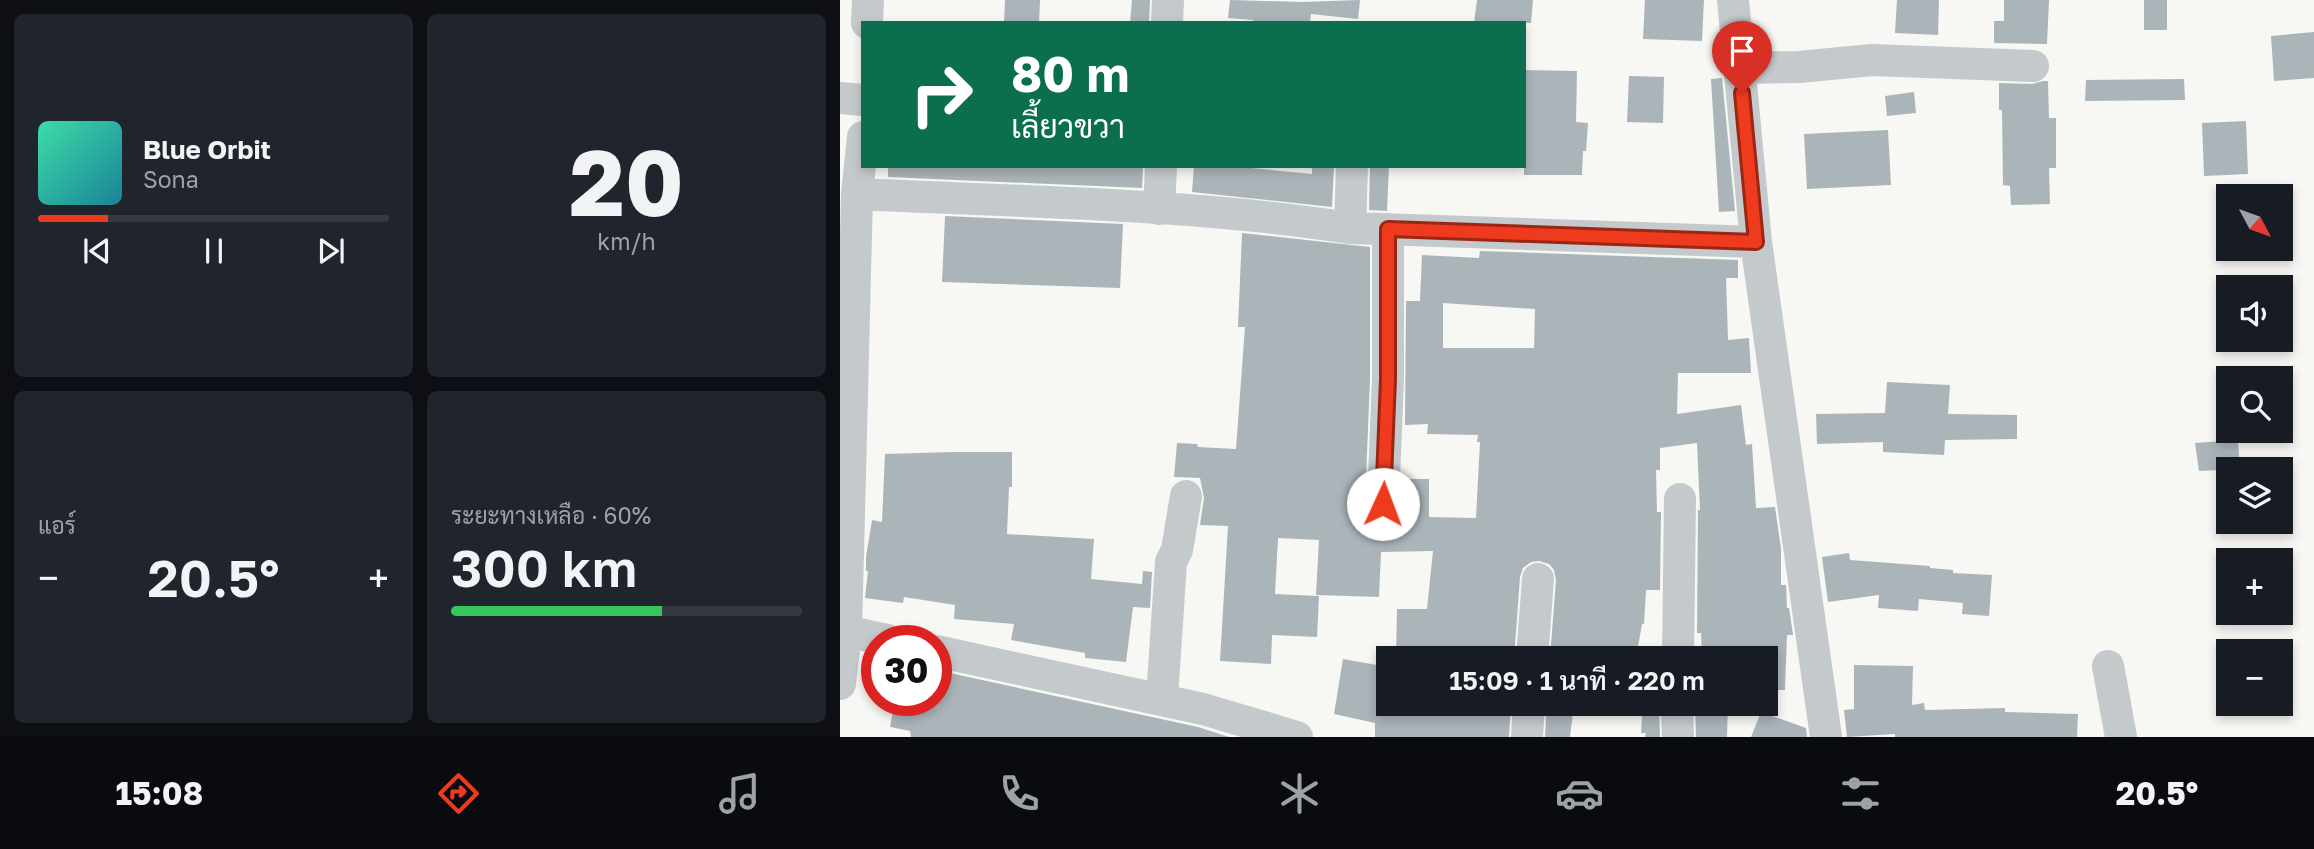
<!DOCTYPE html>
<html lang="th">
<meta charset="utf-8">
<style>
:root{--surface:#171b24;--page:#20242c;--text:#f1f3f6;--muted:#9ea1a6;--line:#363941;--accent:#ee3a1d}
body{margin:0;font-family:"Golos Text",Sarabun,sans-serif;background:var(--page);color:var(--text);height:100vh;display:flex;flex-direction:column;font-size:26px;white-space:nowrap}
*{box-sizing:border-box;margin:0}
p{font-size:23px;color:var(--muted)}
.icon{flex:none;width:38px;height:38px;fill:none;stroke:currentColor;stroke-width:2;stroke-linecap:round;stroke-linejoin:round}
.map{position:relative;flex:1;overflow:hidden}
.panel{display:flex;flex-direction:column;gap:14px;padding:14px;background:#0d0f14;width:840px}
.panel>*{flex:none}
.top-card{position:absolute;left:21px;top:21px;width:665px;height:147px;border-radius:0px;box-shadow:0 4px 10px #0003;background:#0b6e4f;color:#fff;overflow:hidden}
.needle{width:46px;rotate:131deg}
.buttons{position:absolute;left:1376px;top:184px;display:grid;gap:14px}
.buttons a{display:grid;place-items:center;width:77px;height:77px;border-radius:0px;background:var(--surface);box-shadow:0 4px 10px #0003;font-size:35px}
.speed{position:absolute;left:21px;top:625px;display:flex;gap:14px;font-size:35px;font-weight:700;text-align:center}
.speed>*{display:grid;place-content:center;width:91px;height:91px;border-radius:50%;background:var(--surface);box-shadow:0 4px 10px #0003;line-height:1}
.speed .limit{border:10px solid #d22;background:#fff;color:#111}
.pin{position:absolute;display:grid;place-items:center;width:60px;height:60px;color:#fff;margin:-72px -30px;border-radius:50% 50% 50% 0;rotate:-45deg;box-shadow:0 0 7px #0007}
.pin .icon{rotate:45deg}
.me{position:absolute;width:77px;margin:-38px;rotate:2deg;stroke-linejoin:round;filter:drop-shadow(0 0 5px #0008)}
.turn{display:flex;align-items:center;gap:24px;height:147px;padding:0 35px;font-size:32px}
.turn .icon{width:91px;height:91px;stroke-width:2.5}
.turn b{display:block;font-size:49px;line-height:60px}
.big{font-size:52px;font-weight:600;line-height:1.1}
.panel .widget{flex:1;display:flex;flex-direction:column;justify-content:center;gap:10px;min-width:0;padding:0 24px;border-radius:10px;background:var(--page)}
.panel .dial{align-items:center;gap:0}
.dial b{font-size:91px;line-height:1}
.song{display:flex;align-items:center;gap:21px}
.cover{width:84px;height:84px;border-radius:10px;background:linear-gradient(135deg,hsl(160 70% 55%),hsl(190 70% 35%))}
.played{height:7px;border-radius:4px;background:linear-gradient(90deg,var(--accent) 20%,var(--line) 20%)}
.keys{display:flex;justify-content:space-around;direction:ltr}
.heat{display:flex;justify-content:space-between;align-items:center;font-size:38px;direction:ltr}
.charge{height:10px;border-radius:5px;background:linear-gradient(90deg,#34c759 60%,var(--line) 0)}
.panel .tiles{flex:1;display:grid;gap:14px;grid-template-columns:repeat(2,1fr)}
.trip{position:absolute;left:536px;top:646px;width:402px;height:70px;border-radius:0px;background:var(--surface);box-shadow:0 4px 10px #0003;font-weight:600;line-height:70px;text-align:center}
.tabs{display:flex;height:112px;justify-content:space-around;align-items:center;background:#090b0e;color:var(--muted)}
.tabs .icon{width:49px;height:49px}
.tabs .active{color:var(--accent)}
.tabs b{font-size:32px;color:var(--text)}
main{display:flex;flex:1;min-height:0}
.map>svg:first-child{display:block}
.building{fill:#abb5b9;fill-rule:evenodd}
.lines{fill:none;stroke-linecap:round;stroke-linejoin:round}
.minor{stroke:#c4c9cc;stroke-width:32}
.route-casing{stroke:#9b2613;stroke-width:18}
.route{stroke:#ee3a1d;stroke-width:12}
</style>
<main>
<section class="panel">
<div class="tiles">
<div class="widget">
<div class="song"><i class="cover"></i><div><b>Blue Orbit</b><p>Sona</p></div></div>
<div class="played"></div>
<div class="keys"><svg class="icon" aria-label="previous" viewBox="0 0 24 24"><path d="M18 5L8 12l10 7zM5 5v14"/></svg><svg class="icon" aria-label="pause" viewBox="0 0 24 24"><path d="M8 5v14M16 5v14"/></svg><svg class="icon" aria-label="next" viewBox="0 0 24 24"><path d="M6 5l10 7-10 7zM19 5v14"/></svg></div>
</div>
<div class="widget dial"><b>20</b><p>km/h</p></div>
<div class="widget"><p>แอร์</p>
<div class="heat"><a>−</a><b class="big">20.5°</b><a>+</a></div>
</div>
<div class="widget"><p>ระยะทางเหลือ · 60%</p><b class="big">300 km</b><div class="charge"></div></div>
</div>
</section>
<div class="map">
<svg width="1474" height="737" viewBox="0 0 1474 737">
<rect width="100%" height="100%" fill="#f7f7f4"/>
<!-- building -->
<path class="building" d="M 165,0 L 200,0 L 199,23 L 164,23 Z
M 292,0 L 310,0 L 309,23 L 290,23 Z
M 390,0 L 463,2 L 520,0 L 518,19 L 471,14 L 470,23 L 413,23 L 413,20 L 388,18 Z
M 637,0 L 693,0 L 691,23 L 634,23 Z
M 805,0 L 864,0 L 862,41 L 803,39 Z
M 1057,0 L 1099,0 L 1098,35 L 1055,33 Z
M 1164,0 L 1209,0 L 1207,44 L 1154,43 L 1154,21 L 1164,21 Z
M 1304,0 L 1327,0 L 1327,30 L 1304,30 Z
M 1474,32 L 1474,78 L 1434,81 L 1431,36 Z
M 684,70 L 737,71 L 736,122 L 748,123 L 746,151 L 743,151 L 742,175 L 684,175 Z
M 789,76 L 824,77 L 823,123 L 787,122 Z
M 882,78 L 895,211 L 879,212 L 871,79 Z
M 1344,79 L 1345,100 L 1245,101 L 1246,80 Z
M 1203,81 L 1208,81 L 1209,118 L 1216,118 L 1216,168 L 1209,168 L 1210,204 L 1171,205 L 1170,186 L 1163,185 L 1162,110 L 1159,110 L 1159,83 L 1192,84 Z
M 1074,92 L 1076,113 L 1047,116 L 1045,96 Z
M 1406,121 L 1408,174 L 1364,176 L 1362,123 Z
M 1048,130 L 1051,185 L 967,189 L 964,134 Z
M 48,166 L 303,166 L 302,188 L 48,177 Z
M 354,166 L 390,166 L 472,174 L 472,166 L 494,166 L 492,207 L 352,192 Z
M 530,166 L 549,166 L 547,211 L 529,210 Z
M 105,216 L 283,224 L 280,288 L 102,282 Z
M 402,233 L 530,247 L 530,379 L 525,503 L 527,513 L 533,519 L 542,522 L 552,520 L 559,513 L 562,479 L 589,479 L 589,517 L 636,518 L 640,442 L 637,442 L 638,435 L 587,434 L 588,424 L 565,425 L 566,301 L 580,301 L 582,255 L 639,258 L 640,251 L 898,260 L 898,278 L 886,278 L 888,340 L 909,338 L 911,373 L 838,373 L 837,414 L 901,405 L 906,445 L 912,444 L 916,508 L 935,507 L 941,549 L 941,585 L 946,585 L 947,608 L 949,608 L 953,635 L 947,635 L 945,690 L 926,690 L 926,658 L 862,658 L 861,633 L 857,633 L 858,510 L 860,510 L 857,443 L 820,448 L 820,470 L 816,470 L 817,512 L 821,512 L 820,590 L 806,590 L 804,624 L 802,624 L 796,658 L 710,658 L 716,580 L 714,570 L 709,564 L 699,561 L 691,562 L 683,568 L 680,577 L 674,658 L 556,658 L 557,609 L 587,609 L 593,551 L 541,552 L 539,597 L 476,595 L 479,540 L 438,538 L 435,594 L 479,596 L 477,637 L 432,635 L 431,664 L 380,661 L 388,526 L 360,525 L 364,498 L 360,478 L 334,477 L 337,443 L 357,444 L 358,447 L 396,449 L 405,327 L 398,327 ZM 603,303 L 695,309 L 694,348 L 603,348 Z
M 1047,382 L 1110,385 L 1108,414 L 1177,415 L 1177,439 L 1105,440 L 1104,455 L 1043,452 L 1043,442 L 977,444 L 976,414 L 1045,413 Z
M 1398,440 L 1400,469 L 1359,471 L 1355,443 Z
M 113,452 L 172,452 L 172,487 L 169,487 L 167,534 L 254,539 L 251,579 L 302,584 L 303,571 L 312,572 L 310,608 L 293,607 L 286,662 L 245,658 L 245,653 L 171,640 L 174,624 L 114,619 L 115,605 L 64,597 L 63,603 L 25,598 L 28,571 L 26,571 L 26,557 L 32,520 L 42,522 L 45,454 Z
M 1009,553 L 1010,560 L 1090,566 L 1090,568 L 1113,570 L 1113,573 L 1152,575 L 1149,616 L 1122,614 L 1123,603 L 1079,599 L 1078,611 L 1038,608 L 1039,595 L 988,602 L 982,557 Z
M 503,659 L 548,667 L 548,704 L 671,704 L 669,737 L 535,737 L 535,723 L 494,714 Z
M 1014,665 L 1073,666 L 1072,705 L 1084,703 L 1085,710 L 1165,708 L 1165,712 L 1238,714 L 1237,737 L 1055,737 L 1055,734 L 1007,737 L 1004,710 L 1014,709 Z
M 96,670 L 358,727 L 389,737 L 71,737 L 70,731 L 50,727 L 55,700 L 96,700 Z
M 707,704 L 734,704 L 730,737 L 705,737 Z
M 803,704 L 819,704 L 820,737 L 805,737 L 806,733 L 801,733 Z
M 855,704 L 888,704 L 887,737 L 856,737 Z
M 921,712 L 966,728 L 967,737 L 911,737 Z"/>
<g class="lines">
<!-- minor -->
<path class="minor" d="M 893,0 L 916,242 L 986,737
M 27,23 L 28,0
M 327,23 L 328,0
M 900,68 L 959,67 L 1032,60 L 1193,66
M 0,98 L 23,100
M 17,194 C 181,202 348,203 510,228 L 916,242
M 319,209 L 321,166
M 510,228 L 512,166
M 543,504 L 548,379 L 548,229
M 0,630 L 47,640
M 96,651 L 363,709 L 457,737
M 692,658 L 698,579
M 838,658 L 840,499
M 1268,666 L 1281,737
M 0,684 L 6,632 L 17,194 L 23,137
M 322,699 L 331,562 L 337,550 L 346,496
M 837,704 L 838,737
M 687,737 L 689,704"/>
</g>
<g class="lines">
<defs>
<path id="route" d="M 543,504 L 548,379 L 548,229 L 916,242 L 902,93"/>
</defs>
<!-- route casing -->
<use href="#route" class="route-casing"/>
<!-- route -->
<use href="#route" class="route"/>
</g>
</svg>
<div class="buttons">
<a><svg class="needle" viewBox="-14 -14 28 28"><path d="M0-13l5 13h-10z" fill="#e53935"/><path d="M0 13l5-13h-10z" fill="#9ea1a6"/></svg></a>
<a><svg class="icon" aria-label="sound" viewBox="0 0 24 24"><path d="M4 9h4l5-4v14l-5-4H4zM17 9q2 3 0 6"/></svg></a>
<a><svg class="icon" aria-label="search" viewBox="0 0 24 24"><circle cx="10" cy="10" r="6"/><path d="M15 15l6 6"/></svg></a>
<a><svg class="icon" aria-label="layers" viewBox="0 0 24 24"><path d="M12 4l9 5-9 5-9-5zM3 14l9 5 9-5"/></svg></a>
<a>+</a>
<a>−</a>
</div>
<div class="speed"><div class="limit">30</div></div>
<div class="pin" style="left:902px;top:93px;background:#d93025"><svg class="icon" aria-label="arrive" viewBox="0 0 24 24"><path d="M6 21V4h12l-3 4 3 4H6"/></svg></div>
<svg class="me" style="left:543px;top:504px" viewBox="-20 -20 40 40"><circle r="19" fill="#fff"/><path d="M0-13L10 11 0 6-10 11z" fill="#ee3a1d"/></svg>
<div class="trip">15:09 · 1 นาที · 220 m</div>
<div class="top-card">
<div class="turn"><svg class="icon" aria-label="right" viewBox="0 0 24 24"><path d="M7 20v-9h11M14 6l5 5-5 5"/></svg><div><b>80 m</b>เลี้ยวขวา</div></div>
</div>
</div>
</main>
<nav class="tabs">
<b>15:08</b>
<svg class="icon active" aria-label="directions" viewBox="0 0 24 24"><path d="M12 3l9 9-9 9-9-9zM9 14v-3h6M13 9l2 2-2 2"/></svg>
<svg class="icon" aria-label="music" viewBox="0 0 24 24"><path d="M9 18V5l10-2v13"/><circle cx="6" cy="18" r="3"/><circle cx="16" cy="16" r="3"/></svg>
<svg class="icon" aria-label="phone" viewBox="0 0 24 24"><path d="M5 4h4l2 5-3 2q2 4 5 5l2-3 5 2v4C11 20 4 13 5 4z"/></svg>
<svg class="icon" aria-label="climate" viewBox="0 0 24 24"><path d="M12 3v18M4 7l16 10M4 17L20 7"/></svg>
<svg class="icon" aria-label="car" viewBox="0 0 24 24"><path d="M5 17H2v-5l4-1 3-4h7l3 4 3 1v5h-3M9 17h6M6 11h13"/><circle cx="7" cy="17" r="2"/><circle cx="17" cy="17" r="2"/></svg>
<svg class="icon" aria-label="filters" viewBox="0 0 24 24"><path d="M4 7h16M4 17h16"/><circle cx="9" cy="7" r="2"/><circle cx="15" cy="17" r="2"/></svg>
<b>20.5°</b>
</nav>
